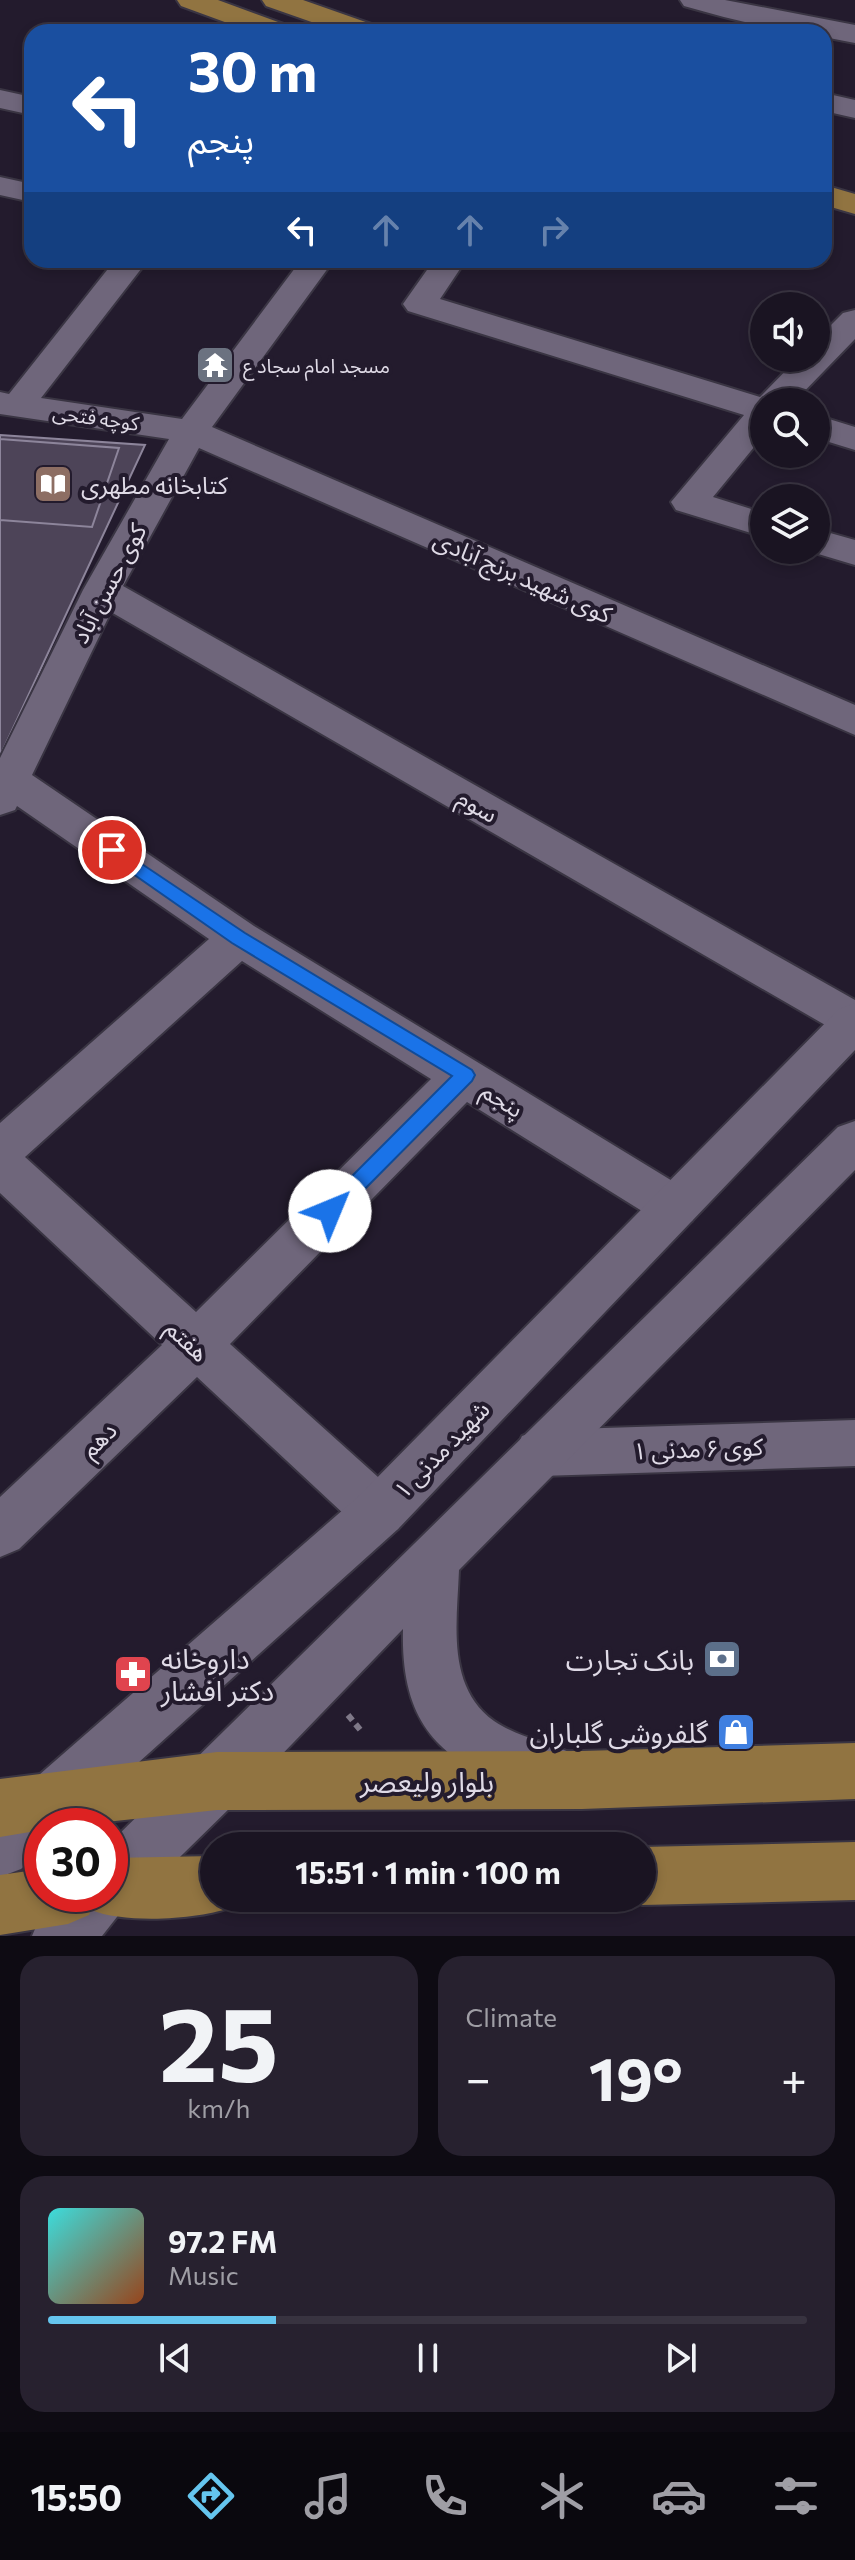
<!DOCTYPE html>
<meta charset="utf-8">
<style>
:root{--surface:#1a1422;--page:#27212f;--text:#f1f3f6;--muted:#9f9ea5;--line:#383340;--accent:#65c5ee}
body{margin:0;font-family:Commissioner,"Noto Sans Arabic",sans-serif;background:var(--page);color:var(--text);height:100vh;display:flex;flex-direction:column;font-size:30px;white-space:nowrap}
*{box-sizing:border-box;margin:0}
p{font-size:26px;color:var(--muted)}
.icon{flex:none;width:44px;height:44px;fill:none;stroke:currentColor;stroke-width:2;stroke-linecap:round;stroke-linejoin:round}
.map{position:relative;height:1936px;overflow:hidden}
.details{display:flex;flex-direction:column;gap:20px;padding:20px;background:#0e0b13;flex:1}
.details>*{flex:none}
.hud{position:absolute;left:24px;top:24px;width:808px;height:244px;border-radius:24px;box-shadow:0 4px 12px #0003,0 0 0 2px var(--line);background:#1a4fa0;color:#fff;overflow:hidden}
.fabs{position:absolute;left:750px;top:292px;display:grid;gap:16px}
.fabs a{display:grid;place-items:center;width:80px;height:80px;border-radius:50%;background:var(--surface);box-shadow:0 4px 12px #0003,0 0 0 2px var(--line);font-size:40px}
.speed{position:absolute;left:24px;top:1808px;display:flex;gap:16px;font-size:40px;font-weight:700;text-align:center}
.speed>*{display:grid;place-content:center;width:104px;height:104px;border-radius:50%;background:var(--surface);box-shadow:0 4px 12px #0003,0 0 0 2px var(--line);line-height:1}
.speed .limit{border:12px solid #d22;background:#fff;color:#111}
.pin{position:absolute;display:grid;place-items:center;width:68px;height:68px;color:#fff;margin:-34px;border:4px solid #fff;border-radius:50%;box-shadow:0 2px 8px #0007}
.me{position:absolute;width:88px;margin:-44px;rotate:45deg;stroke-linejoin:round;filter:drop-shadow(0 0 6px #0008)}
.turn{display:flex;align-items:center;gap:28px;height:168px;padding:0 32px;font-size:36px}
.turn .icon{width:104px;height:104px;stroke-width:2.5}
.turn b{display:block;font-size:56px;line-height:68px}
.lanes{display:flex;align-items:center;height:76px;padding:0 32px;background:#0003;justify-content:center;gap:40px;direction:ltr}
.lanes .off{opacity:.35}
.big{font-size:60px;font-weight:700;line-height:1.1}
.details .widget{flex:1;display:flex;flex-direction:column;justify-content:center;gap:12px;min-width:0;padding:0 28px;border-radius:24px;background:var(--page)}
.details .dial{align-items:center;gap:0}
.dial b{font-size:104px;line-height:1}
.song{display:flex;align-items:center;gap:24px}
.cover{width:96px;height:96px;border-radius:12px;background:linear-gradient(135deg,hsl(180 70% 55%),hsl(20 70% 35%))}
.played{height:8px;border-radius:4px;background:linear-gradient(90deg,var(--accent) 30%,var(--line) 30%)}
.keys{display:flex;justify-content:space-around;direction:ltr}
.heat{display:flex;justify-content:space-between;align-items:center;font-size:44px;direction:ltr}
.details .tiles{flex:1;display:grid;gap:20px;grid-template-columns:1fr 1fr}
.widget:last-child{grid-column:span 2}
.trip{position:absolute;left:200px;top:1832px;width:456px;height:80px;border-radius:40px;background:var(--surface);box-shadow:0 4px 12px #0003,0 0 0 2px var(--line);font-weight:700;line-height:80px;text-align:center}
.tab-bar{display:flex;height:128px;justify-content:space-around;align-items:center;background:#0a080e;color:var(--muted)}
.tab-bar .icon{width:56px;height:56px}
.tab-bar .on{color:var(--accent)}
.tab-bar b{font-size:36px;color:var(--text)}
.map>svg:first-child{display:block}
.building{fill:#4d4458;stroke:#8d859b;stroke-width:2}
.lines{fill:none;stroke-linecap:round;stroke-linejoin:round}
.minor-casing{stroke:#3a3543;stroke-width:4}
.secondary-casing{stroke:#3a3543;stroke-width:4}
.primary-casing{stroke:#3a3543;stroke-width:4}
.path{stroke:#7f7988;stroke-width:6;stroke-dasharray:7 5;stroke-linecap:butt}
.minor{fill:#6f667b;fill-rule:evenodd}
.secondary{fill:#6f667b;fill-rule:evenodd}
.primary{fill:#917441;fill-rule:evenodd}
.route{fill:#1a73e8;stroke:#114b97;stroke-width:2}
.labels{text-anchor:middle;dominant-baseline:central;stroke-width:8;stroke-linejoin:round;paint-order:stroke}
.far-poi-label{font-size:20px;fill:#dfdae6;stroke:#231b2d;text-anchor:start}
.far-street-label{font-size:20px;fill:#dfdae6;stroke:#231b2d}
.poi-label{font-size:24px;fill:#dfdae6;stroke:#231b2d;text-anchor:start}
.street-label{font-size:24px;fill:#dfdae6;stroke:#231b2d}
.near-poi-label{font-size:28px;fill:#dfdae6;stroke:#231b2d;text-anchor:end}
.near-street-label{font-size:28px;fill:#dfdae6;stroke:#231b2d}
</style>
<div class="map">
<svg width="855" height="1936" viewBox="0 0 855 1936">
<rect width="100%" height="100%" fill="#231b2d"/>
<!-- building -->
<path class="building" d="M 0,435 L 145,445 L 0,756 Z
M 0,439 L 119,448 L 92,527 L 0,520 Z"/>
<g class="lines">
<defs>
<path id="minor" d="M 680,0 L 725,0 L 855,25 L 855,43 L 824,37 L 824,32 C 776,32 730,19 684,6 Z
M 0,90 L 32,97 L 32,115 L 0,108 Z
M 824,93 L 855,100 L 855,118 L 824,111 Z
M 0,177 L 32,184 L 32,202 L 0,195 Z
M 115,260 L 148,260 L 41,398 L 182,419 L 301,260 L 334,260 L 212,427 L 855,705 L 855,735 L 199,448 L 123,586 L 855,1000 L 855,1039 L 839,1033 L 111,612 L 32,775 L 254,926 L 692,1193 L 699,1207 L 692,1221 L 675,1227 L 658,1221 L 467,1102 L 230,1344 L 398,1495 L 405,1512 L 398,1529 L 379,1536 L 360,1529 L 197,1377 L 19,1549 L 0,1557 L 0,1497 L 162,1345 L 0,1193 L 0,1123 L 209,939 L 17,806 L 15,810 L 0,815 L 0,758 L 83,590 L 169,439 L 0,414 L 0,392 L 9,394 ZM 242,961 L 431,1079 L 196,1312 L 25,1157 Z
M 434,260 L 466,260 L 440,299 L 760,397 L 798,358 L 816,358 L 816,340 L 843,313 L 855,310 L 855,339 L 794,402 L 764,402 L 764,435 L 713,497 L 764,513 L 764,537 L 676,510 L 671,502 L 744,415 L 408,311 L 403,304 Z
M 816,415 L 855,427 L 855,450 L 816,438 Z
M 816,529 L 855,540 L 855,565 L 805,550 L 816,550 Z
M 855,1420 L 855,1466 L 540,1476 L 522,1470 L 514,1453 L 522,1436 L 540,1430 Z"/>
<path id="secondary" d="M 855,1003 L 855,1050 L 398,1529 L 68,1826 L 42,1826 L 42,1849 L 21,1869 L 0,1877 L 0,1809 L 360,1495 L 839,1009 Z
M 855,1121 L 855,1170 L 459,1570 C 457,1622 446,1687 494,1721 C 516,1736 545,1742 569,1752 L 578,1772 L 569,1792 L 549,1800 C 455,1769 400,1740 403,1629 L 237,1801 L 131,1905 L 124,1908 L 102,1936 L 32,1936 L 41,1915 L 60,1894 L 110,1894 L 110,1843 L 838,1127 Z"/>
<path id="primary" d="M 177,0 L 218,0 L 289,26 L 293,32 L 252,32 L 181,6 Z
M 262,0 L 303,0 L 377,26 L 381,32 L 340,32 L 266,6 Z
M 824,185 L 855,194 L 855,214 L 824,205 Z
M 855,1743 L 855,1799 L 582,1809 L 217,1810 L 69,1826 L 42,1826 L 42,1830 L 0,1837 L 0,1779 L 217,1752 L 582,1751 Z
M 855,1842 L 855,1900 L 642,1905 L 624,1898 L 642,1898 L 642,1847 Z
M 214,1856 L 214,1898 L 238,1898 L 235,1906 C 201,1920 125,1924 91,1910 L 89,1915 L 68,1924 L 0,1935 L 0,1875 L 42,1869 L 42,1894 L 110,1894 L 110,1858 Z"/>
</defs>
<!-- minor casing -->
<use href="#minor" class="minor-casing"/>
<!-- secondary casing -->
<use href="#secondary" class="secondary-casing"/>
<!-- primary casing -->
<use href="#primary" class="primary-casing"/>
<!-- path -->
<path class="path" d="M 348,1715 L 362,1732
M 399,1846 L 400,1831"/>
<!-- minor -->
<use href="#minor" class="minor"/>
<!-- secondary -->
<use href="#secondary" class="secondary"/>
<!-- primary -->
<use href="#primary" class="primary"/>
</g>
<!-- route -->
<path class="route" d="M 112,844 L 245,933 L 472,1070 L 475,1075 L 472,1081 L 337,1217 L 330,1219 L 323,1217 L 320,1211 L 323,1205 L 452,1076 L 232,943 L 106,855 L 103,850 Z"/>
<!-- icons -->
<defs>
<symbol id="temple-square" viewBox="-11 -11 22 22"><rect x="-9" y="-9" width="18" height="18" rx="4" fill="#6b7280" stroke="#231b2d"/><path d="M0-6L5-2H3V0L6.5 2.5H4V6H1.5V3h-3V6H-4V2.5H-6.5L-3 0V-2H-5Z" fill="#fff"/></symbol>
<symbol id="library-square" viewBox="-11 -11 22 22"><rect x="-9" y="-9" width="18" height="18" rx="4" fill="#8d6e63" stroke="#231b2d"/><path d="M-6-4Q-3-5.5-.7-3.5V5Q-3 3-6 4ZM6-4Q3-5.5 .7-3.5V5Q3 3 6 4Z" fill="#fff"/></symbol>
<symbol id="bank-square" viewBox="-11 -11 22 22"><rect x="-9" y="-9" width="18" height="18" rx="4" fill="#5c6f8a" stroke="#231b2d"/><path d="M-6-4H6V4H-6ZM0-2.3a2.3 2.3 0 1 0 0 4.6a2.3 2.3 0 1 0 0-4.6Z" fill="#fff"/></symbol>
<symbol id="pharmacy-square" viewBox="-11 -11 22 22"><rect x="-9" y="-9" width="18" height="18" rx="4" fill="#e0444e" stroke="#231b2d"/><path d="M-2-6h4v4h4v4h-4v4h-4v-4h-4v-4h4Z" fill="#fff"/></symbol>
<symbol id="shop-square" viewBox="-11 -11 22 22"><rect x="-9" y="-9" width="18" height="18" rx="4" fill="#3f7fe0" stroke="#231b2d"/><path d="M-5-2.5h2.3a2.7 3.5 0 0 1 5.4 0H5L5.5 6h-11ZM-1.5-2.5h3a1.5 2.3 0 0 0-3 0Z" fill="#fff"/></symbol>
</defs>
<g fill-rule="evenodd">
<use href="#temple-square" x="193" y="343" width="44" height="44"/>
<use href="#library-square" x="31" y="462" width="44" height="44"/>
<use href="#bank-square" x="700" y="1637" width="44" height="44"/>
<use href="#pharmacy-square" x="111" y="1652" width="44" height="44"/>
<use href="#shop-square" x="714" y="1710" width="44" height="44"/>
</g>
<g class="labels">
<!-- far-poi labels -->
<g class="far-poi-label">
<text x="243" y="365">مسجد امام سجاد ع</text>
</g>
<!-- far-street labels -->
<g class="far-street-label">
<text transform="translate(96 417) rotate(8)">کوچه فتحی</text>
</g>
<!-- poi labels -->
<g class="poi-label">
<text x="81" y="484">کتابخانه مطهری</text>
</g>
<!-- street labels -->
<g class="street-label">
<text transform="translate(523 576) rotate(24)">کوی شهید برنج آبادی</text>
<text transform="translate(108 583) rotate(-62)">کوی حسن آباد</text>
<text transform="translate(478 805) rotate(30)">سوم</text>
<text transform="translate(503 1099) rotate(32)">پنجم</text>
<text transform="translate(188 1340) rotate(43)">هفتم</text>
<text transform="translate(98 1439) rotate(-44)">دهم</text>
<text transform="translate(698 1448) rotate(-2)">کوی ۶ مدنی ۱</text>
<text transform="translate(441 1449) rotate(-46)">شهید مدنی ۱</text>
</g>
<!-- near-poi labels -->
<g class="near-poi-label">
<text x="161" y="1658" text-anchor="start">داروخانه<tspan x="161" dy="32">دکتر افشار</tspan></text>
<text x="694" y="1659">بانک تجارت</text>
<text x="708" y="1732">گلفروشی گلباران</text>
</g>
<!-- near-street labels -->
<g class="near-street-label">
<text x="427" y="1781">بلوار ولیعصر</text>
</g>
</g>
</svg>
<div class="fabs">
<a><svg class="icon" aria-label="sound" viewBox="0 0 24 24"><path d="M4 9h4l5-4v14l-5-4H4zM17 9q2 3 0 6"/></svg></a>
<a><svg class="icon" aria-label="search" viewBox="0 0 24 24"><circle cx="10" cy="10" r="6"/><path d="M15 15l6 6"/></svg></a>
<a><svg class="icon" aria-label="layers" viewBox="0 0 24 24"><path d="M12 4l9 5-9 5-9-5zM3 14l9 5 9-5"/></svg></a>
</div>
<div class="speed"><div class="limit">30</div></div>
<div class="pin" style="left:112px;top:850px;background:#d93025"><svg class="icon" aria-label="arrive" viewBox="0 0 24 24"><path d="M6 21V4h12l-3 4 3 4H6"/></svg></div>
<svg class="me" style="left:330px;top:1211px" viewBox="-20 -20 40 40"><circle r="19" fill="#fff"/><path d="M0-13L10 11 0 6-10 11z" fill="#1a73e8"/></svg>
<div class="trip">15:51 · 1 min · 100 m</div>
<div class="hud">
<div class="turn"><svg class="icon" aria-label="left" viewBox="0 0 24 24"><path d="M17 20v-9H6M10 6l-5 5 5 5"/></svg><div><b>30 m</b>پنجم</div></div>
<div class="lanes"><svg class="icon" aria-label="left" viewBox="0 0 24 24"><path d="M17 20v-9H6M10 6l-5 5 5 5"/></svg><svg class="icon off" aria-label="ahead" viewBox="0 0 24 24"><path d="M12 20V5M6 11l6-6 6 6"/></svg><svg class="icon off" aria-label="ahead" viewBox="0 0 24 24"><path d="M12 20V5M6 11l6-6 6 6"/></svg><svg class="icon off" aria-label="right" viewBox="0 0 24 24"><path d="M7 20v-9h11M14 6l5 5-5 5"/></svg></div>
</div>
</div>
<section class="details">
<div class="tiles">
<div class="widget dial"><b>25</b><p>km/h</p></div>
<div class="widget"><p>Climate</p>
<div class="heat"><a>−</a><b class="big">19°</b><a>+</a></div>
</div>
<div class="widget">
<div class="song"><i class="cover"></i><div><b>97.2 FM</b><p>Music</p></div></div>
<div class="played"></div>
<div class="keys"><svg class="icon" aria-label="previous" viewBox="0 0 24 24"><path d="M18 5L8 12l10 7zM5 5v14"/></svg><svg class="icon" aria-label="pause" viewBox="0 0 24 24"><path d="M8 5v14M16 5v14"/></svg><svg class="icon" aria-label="next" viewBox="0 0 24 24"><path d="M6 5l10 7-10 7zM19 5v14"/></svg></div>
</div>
</div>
</section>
<nav class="tab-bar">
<b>15:50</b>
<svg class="icon on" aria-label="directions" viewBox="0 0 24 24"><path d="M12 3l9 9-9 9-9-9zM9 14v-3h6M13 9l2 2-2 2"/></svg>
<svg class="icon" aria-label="music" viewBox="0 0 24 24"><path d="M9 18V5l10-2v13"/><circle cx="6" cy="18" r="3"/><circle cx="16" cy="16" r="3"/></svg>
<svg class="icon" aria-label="phone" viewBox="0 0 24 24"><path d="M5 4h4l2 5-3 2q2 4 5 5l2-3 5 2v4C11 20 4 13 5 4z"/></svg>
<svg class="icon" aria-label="climate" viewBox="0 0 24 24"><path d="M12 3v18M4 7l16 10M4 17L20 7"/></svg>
<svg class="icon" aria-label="car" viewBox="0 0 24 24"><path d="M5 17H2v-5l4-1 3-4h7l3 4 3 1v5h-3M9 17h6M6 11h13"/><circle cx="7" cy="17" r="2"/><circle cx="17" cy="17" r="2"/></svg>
<svg class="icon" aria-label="filters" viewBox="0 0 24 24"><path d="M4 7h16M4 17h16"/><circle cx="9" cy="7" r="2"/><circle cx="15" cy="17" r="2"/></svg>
</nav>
